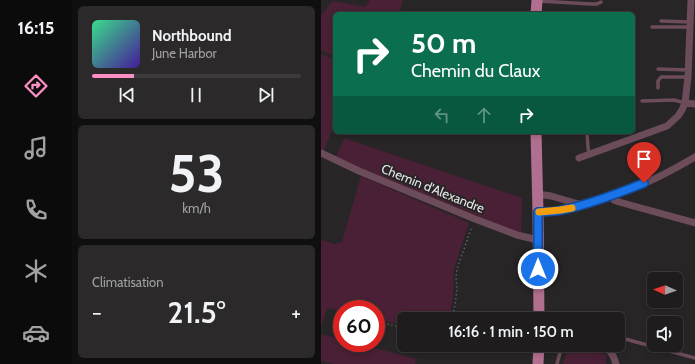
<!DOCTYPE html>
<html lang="fr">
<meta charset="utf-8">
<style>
:root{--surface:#1e1c1d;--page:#2b292a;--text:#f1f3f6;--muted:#a1a1a4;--line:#3c3a3b;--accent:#fb8fc4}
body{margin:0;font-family:Cabin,sans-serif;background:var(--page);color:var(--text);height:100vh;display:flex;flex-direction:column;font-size:15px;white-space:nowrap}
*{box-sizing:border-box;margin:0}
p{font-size:13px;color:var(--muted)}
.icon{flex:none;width:22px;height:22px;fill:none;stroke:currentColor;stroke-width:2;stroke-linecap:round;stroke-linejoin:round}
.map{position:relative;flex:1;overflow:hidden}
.details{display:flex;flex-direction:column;gap:6px;padding:6px;background:#100f10;width:249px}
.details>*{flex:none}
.banner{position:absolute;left:12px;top:12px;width:302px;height:122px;border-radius:6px;box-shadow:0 2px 6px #0003,0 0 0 1px var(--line);background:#0b6e4f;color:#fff;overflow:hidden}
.needle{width:26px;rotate:272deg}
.buttons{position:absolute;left:326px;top:272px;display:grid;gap:8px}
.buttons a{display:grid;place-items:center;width:36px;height:36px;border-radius:6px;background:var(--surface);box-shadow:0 2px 6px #0003,0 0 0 1px var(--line);font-size:20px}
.speed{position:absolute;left:12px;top:300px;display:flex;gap:8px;font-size:20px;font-weight:700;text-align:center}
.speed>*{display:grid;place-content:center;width:52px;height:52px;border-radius:50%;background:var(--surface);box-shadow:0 2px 6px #0003,0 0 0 1px var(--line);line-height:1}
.speed .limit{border:6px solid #d22;background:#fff;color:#111}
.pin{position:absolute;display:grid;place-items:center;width:34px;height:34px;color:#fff;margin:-41px -17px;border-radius:50% 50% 50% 0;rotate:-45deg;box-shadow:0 0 4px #0007}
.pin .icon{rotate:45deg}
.me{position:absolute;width:44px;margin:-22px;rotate:0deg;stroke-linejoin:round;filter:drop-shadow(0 0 3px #0008)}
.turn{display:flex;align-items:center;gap:14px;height:84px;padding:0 12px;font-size:18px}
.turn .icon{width:52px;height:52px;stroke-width:2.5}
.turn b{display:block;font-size:28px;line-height:34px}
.lanes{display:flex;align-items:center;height:38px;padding:0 12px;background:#0003;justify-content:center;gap:20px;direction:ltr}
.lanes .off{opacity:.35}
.big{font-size:30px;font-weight:600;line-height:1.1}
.details .widget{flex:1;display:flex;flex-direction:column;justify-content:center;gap:6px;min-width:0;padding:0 14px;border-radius:6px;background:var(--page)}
.details .dial{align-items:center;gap:0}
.dial b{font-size:52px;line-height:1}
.song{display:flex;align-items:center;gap:12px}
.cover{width:48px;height:48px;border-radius:6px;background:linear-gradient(135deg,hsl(150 70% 55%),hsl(260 70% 35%))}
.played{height:4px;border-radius:2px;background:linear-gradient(90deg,var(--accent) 20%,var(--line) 20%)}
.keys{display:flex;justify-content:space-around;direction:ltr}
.heat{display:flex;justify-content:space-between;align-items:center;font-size:22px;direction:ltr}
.trip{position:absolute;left:76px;top:312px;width:228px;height:40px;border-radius:6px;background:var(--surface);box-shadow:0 2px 6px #0003,0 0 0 1px var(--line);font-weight:600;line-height:40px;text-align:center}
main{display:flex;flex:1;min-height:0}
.tabs{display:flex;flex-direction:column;width:72px;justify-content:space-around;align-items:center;background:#0c0b0c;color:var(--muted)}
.tabs .icon{width:28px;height:28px}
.tabs .active{color:var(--accent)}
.tabs b{font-size:18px;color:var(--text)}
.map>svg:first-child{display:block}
.green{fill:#492035}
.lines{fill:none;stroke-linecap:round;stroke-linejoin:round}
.path{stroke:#767375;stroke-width:1.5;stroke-dasharray:1 3;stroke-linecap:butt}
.lane{stroke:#6c4c5b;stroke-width:3.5}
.street{stroke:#6c4c5b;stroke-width:7}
.primary{stroke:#b16f8f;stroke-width:11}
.route-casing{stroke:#114b97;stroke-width:10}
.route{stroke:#1a73e8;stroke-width:7}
.slow{stroke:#f59e0b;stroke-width:7}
.labels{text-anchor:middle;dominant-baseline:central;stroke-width:4;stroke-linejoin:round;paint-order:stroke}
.street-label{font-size:13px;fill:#e8e6e7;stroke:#282527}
</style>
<main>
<nav class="tabs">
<b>16:15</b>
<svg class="icon active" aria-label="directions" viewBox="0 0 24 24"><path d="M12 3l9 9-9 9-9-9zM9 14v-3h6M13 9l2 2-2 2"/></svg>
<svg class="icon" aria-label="music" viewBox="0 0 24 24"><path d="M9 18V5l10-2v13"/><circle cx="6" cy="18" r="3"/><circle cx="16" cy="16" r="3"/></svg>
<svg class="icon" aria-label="phone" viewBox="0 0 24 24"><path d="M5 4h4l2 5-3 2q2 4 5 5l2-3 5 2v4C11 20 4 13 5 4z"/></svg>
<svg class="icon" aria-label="climate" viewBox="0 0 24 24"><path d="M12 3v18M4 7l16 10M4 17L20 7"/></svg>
<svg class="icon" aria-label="car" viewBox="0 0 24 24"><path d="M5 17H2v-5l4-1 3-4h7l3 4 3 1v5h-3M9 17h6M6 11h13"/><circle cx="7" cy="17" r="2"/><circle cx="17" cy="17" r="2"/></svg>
</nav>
<section class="details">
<div class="widget">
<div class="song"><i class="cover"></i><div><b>Northbound</b><p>June Harbor</p></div></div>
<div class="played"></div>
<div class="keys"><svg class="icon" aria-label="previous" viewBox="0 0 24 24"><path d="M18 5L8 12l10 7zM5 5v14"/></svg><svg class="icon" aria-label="pause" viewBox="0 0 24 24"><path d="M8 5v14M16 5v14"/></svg><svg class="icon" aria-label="next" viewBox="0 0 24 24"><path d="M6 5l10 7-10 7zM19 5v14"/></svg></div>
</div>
<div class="widget dial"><b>53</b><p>km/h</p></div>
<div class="widget"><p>Climatisation</p>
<div class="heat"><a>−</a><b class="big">21.5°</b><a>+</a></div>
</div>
</section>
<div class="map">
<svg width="374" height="364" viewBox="0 0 374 364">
<rect width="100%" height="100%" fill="#282527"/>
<!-- green -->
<path class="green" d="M 49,0 L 82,0 L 78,14 L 60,14 L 58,10 L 52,14 L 14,14 L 14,56 L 0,51 L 0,15 L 12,1 L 44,7 Z
M 0,54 L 14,59 L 14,121 L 3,151 L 0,149 Z
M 23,138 L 201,198 L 200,234 L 15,158 Z
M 40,176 L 148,223 L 133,269 L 132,297 L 128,319 L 83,319 L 83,325 L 55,319 L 55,309 L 21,309 L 21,311 L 6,308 L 0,328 L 0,240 L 14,244 L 21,242 Z
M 0,334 L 21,340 L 21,343 L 34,343 L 96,359 L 94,364 L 12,364 L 0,361 Z
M 248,345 L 286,355 L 284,361 L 286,364 L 242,364 Z"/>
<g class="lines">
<!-- path -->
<path class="path" d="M 131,319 L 134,305 L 136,289 L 135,278 L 136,269 L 151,226
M 55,321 L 83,328"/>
<!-- lane -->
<path class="lane" d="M 218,1 L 270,4 L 276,4 L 280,2
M 340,21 L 369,22
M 331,27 L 369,27
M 337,69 L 367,70
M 337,88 L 337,81 L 340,77 L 367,77
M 321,101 L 353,100 L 364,103
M 266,132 L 267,148 L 269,155
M 219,318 L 232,319
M 297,337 L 374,358
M 236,364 L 241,345"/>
<!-- street -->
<path class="street" d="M 364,103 L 374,104
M 0,153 L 38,171 L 154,219 L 196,235 L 217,240
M 258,158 L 346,126 L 357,116 L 361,110 L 364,103 L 367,77 L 370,0
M 216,194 L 230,196 L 261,205
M 290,196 L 293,200 L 298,202 L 374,223
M 217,212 C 225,212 234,212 242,210 C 287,201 334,181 374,157
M 270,345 C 286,349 290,347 295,364"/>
<!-- primary -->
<path class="primary" d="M 215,14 L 216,0
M 215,132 L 217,212 L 218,319
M 217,364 L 218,345"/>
</g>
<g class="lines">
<defs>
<path id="route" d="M 217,269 L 217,212 C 225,212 233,212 241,210 C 270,204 296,194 323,183"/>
</defs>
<!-- route casing -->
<use href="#route" class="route-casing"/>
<!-- route -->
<use href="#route" class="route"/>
<!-- slow -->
<path class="slow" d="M 218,212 L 239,210 L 251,208"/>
</g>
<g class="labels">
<!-- street labels -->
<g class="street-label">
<text transform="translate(112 188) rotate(22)">Chemin d'Alexandre</text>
</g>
</g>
</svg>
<div class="buttons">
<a><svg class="needle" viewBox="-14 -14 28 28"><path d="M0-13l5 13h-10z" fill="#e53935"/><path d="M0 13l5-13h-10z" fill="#a1a1a4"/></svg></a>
<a><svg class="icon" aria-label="sound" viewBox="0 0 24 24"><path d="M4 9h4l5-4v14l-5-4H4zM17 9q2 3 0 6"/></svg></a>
</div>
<div class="speed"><div class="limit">60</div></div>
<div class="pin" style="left:323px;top:183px;background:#d93025"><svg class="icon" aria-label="arrive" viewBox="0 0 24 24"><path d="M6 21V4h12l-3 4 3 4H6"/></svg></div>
<svg class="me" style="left:217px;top:269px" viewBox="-20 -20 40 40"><circle r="17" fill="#1a73e8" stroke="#fff" stroke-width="3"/><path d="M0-11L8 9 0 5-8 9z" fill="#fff"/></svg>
<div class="trip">16:16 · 1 min · 150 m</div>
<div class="banner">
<div class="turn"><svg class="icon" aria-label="right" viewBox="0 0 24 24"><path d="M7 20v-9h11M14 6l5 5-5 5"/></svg><div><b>50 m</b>Chemin du Claux</div></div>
<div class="lanes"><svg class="icon off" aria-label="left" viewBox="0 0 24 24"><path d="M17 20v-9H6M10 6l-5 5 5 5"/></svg><svg class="icon off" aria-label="ahead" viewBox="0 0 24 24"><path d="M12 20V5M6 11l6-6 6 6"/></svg><svg class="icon" aria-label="right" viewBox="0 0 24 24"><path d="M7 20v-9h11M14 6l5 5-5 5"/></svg></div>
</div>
</div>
</main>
